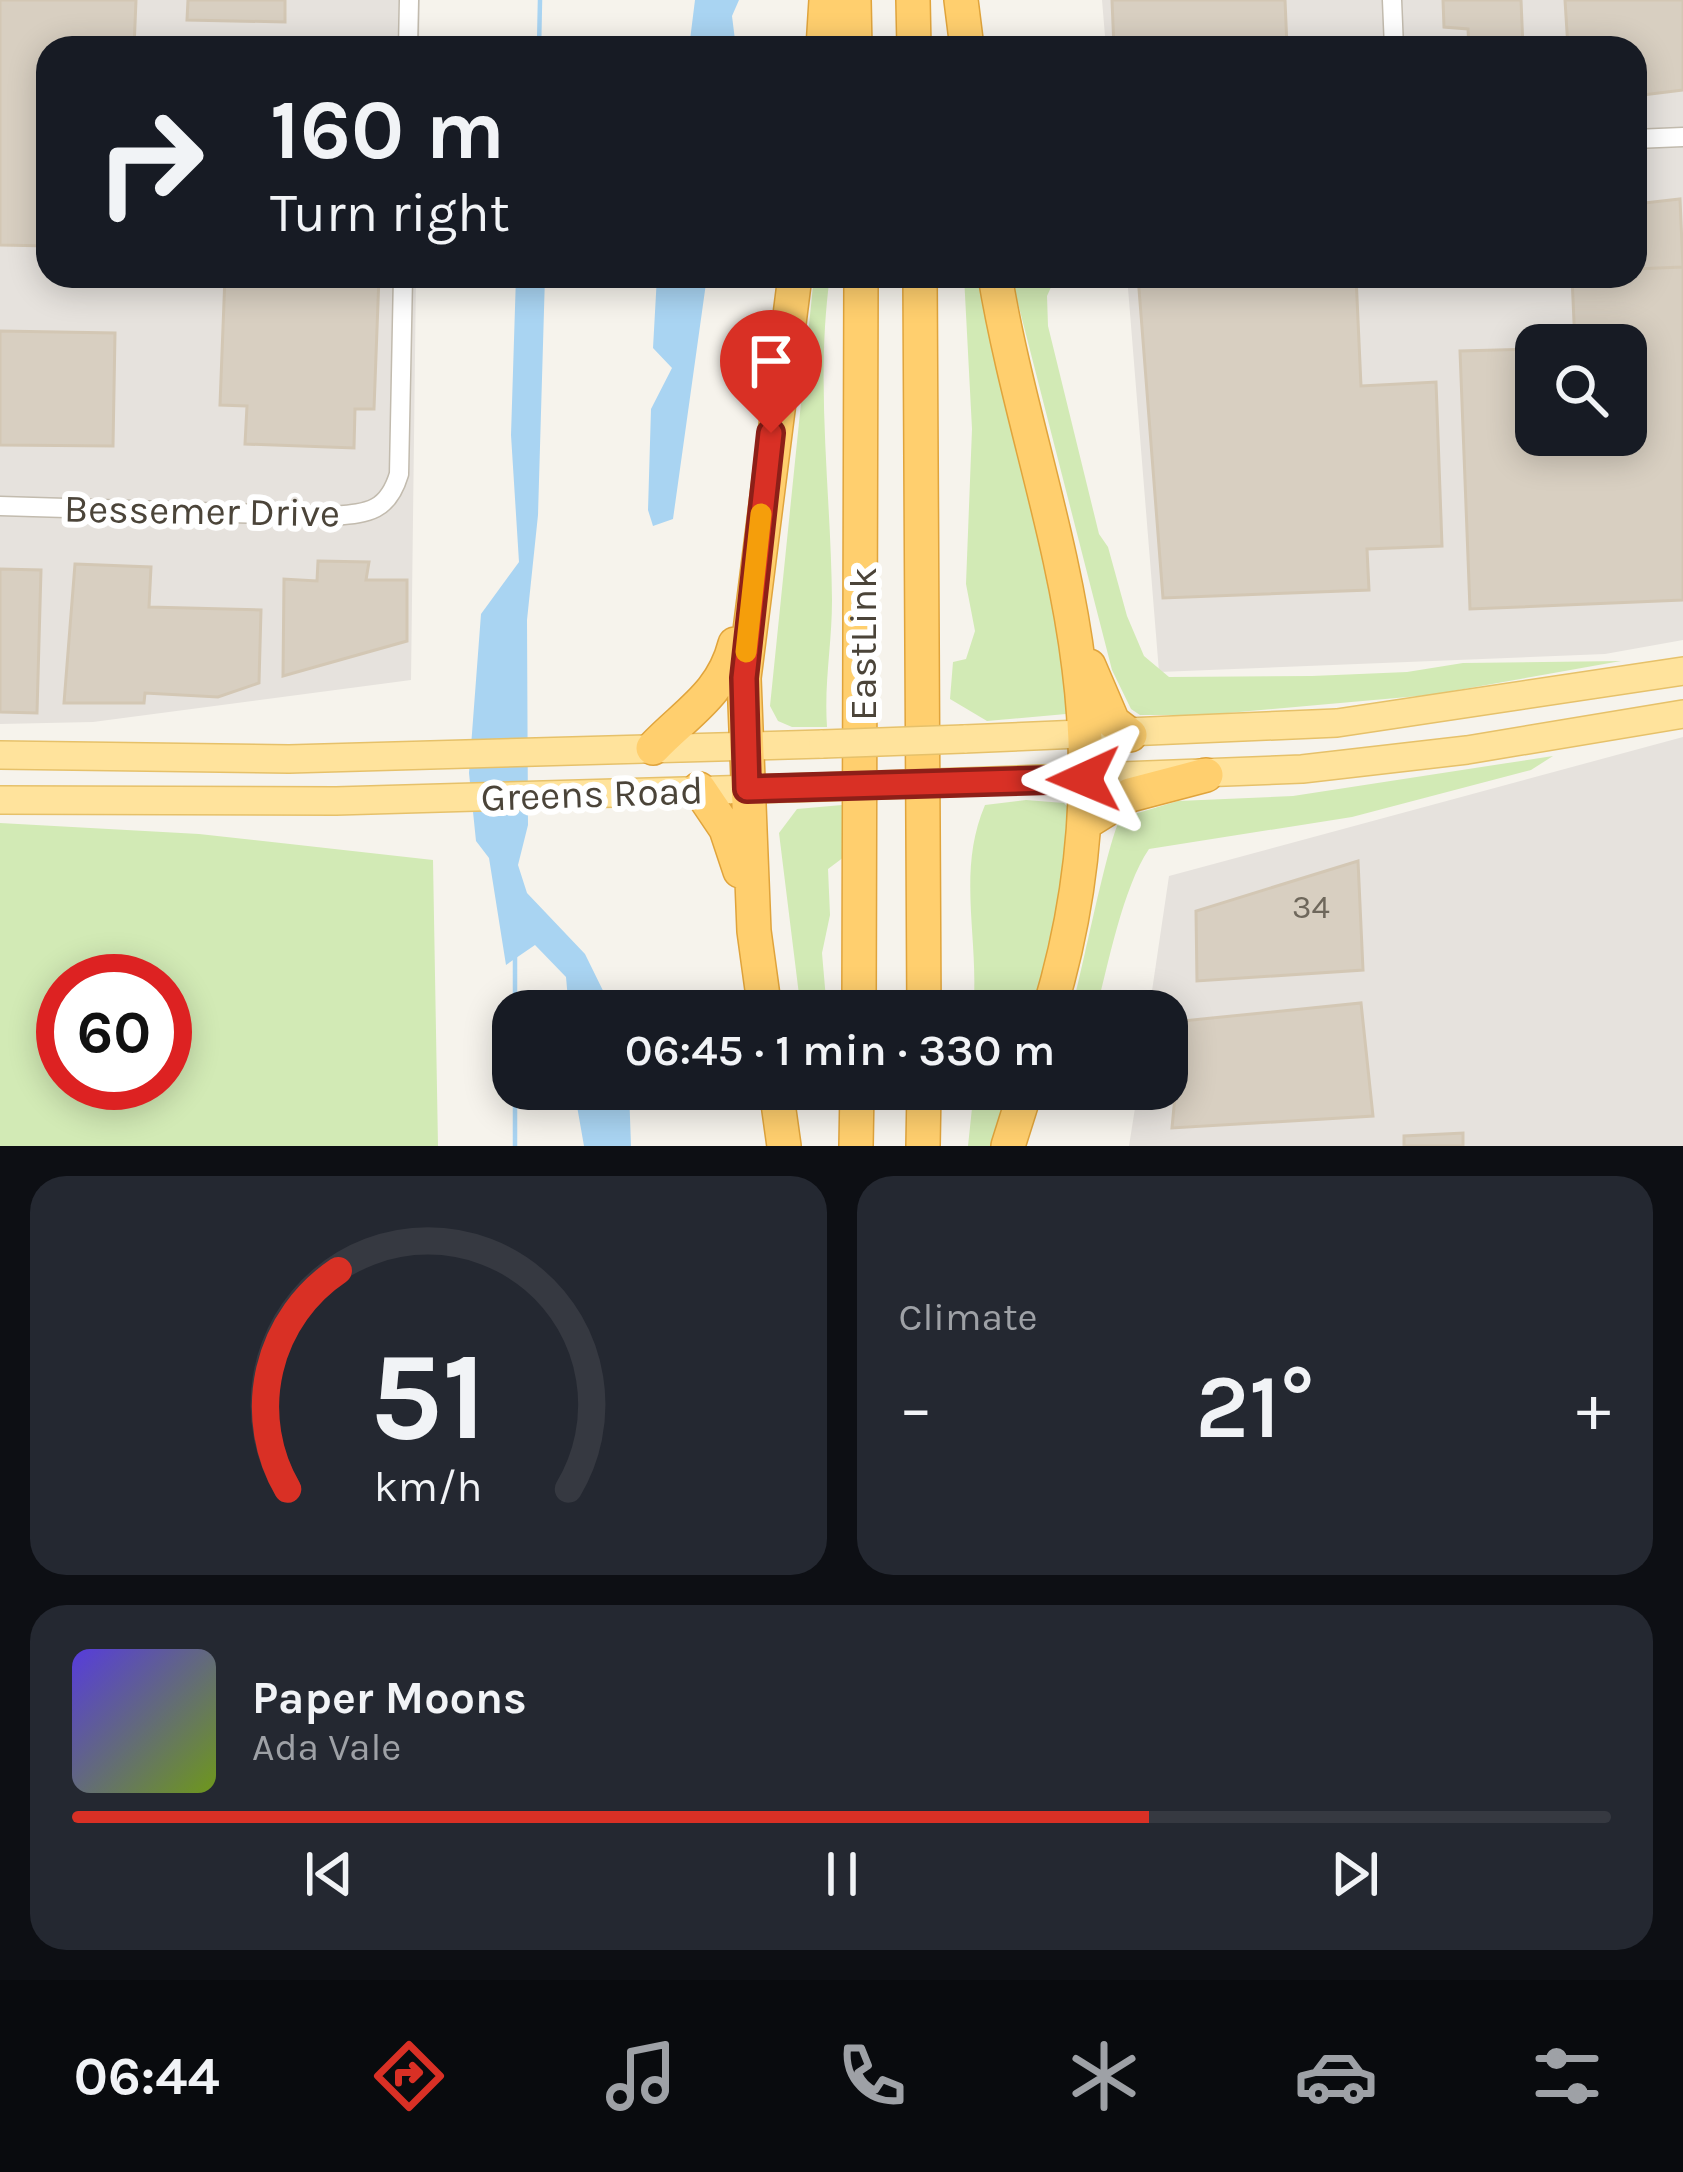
<!DOCTYPE html>
<meta charset="utf-8">
<style>
:root{--surface:#171b24;--page:#242831;--text:#f1f3f6;--muted:#9ea1a6;--line:#363941;--accent:#d93025}
body{margin:0;font-family:Karla,sans-serif;background:var(--page);color:var(--text);height:100vh;display:flex;flex-direction:column;font-size:45px;white-space:nowrap}
*{box-sizing:border-box;margin:0}
p{font-size:39px;color:var(--muted)}
.icon{flex:none;width:66px;height:66px;fill:none;stroke:currentColor;stroke-width:2;stroke-linecap:round;stroke-linejoin:round}
.map{position:relative;height:1146px;overflow:hidden}
.side{display:flex;flex-direction:column;gap:30px;padding:30px;background:#0d0f14;flex:1}
.side>*{flex:none}
.hud{position:absolute;left:36px;top:36px;width:1611px;height:252px;border-radius:36px;box-shadow:0 6px 30px #0003;background:#171b24;color:var(--text);overflow:hidden}
.fabs{position:absolute;left:1515px;top:324px;display:grid;gap:24px}
.fabs a{display:grid;place-items:center;width:132px;height:132px;border-radius:24px;background:var(--surface);box-shadow:0 6px 30px #0003;font-size:60px}
.speed{position:absolute;left:36px;top:954px;display:flex;gap:24px;font-size:60px;font-weight:700;text-align:center}
.speed>*{display:grid;place-content:center;width:156px;height:156px;border-radius:50%;background:var(--surface);box-shadow:0 6px 30px #0003;line-height:1}
.speed .limit{border:18px solid #d22;background:#fff;color:#111}
.pin{position:absolute;display:grid;place-items:center;width:102px;height:102px;color:#fff;margin:-123px -51px;border-radius:50% 50% 50% 0;rotate:-45deg;box-shadow:0 0 12px #0007}
.pin .icon{rotate:45deg}
.me{position:absolute;width:132px;margin:-66px;rotate:269deg;stroke-linejoin:round;filter:drop-shadow(0 0 9px #0008)}
.turn{display:flex;align-items:center;gap:42px;height:252px;padding:0 36px;font-size:54px}
.turn .icon{width:156px;height:156px;stroke-width:2.5}
.turn b{display:block;font-size:84px;line-height:102px}
.big{font-size:90px;font-weight:600;line-height:1.1}
.side .tile{flex:1;display:flex;flex-direction:column;justify-content:center;gap:18px;min-width:0;padding:0 42px;border-radius:36px;background:var(--page)}
.side .dial{align-items:center;gap:0}
.dial svg{height:312px;overflow:visible;fill:none;stroke:var(--line);stroke-width:7;stroke-linecap:round;text-anchor:middle}
.dial text{fill:var(--text);stroke:none}
.song{display:flex;align-items:center;gap:36px}
.cover{width:144px;height:144px;border-radius:18px;background:linear-gradient(135deg,hsl(250 70% 55%),hsl(80 70% 35%))}
.played{height:12px;border-radius:6px;background:linear-gradient(90deg,var(--accent) 70%,var(--line) 70%)}
.keys{display:flex;justify-content:space-around;direction:ltr}
.heat{display:flex;justify-content:space-between;align-items:center;font-size:66px;direction:ltr}
.side .tiles{flex:1;display:grid;gap:30px;grid-template-columns:1fr 1fr}
.tile:last-child{grid-column:span 2}
.trip{position:absolute;left:492px;top:990px;width:696px;height:120px;border-radius:36px;background:var(--surface);box-shadow:0 6px 30px #0003;font-weight:600;line-height:120px;text-align:center}
.tab-bar{display:flex;height:192px;justify-content:space-around;align-items:center;background:#090b0e;color:var(--muted)}
.tab-bar .icon{width:84px;height:84px}
.tab-bar .current{color:var(--accent)}
.tab-bar b{font-size:54px;color:var(--text)}
.map>svg:first-child{display:block}
.industrial{fill:#e6e2dd;fill-rule:evenodd}
.green{fill:#d2eab5;fill-rule:evenodd}
.water{fill:#a9d4f2}
.lines{fill:none;stroke-linecap:round;stroke-linejoin:round}
.stream{stroke:#a9d4f2;stroke-width:4.5}
.building{fill:#d8cfc1;stroke:#d3c7b4;stroke-width:3}
.street-casing{stroke:#c2bbae;stroke-width:21}
.primary-casing{stroke:#e6c16a;stroke-width:30}
.highway-casing{stroke:#e0a43c;stroke-width:36}
.street{stroke:#fff;stroke-width:18}
.primary{stroke:#ffe39c;stroke-width:27}
.highway{stroke:#ffcf6e;stroke-width:33}
.primary-bridge-casing{stroke:#e6c16a;stroke-width:30;stroke-linecap:butt}
.primary-bridge{stroke:#ffe39c;stroke-width:27}
.route-casing{stroke:#8d1f18;stroke-width:30}
.route{stroke:#d93025;stroke-width:21}
.slow{stroke:#f59e0b;stroke-width:21}
.labels{text-anchor:middle;dominant-baseline:central;stroke-width:12;stroke-linejoin:round;paint-order:stroke}
.number-label{font-size:33px;fill:#6e675b}
.street-label{font-size:39px;fill:#4b4439;stroke:#fff}
</style>
<div class="map">
<svg width="1683" height="1146" viewBox="0 0 1683 1146">
<rect width="100%" height="100%" fill="#f6f3ec"/>
<!-- industrial -->
<path class="industrial" d="M 0,0 L 420,0 L 419,48 L 48,48 L 48,276 L 416,276 L 411,680 L 93,722 L 0,724 Z
M 1102,0 L 1683,0 L 1683,640 L 1605,654 L 1159,672 L 1127,276 L 1635,276 L 1635,48 L 1106,48 ZM 1536,345 L 1626,345 L 1626,435 L 1536,435 Z
M 1683,737 L 1683,1146 L 1129,1146 L 1138,1089 L 1167,1089 L 1167,1011 L 1149,1011 L 1169,876 Z"/>
<!-- green -->
<path class="green" d="M 814,276 L 830,276 C 815,382 831,493 832,600 C 832,645 824,682 827,727 L 792,727 L 778,721 L 770,706 Z
M 964,276 L 985,276 L 1072,706 L 1066,714 L 987,721 L 950,699 L 953,662 L 966,659 L 975,631 L 966,584 L 972,429 Z
M 1011,276 L 1056,276 L 1047,296 L 1048,326 L 1099,534 L 1108,547 L 1127,616 L 1144,656 L 1169,677 L 1312,676 L 1407,672 L 1463,663 L 1621,661 L 1430,695 L 1206,715 L 1140,715 L 1131,709 L 1112,670 Z
M 1553,756 L 1531,770 L 1352,817 L 1149,849 C 1123,887 1108,965 1096,1011 L 1071,1011 C 1081,978 1109,833 1121,818 L 1178,801 L 1293,796 Z
M 1026,800 L 1064,803 L 1077,817 L 1043,1011 L 973,1011 C 980,940 956,873 985,805 Z
M 842,805 L 844,857 L 828,869 L 830,915 L 822,953 L 827,1011 L 801,1011 L 779,833 L 797,809 Z
M 0,823 L 199,834 L 433,860 L 438,1146 L 0,1146 ZM 63,981 L 165,981 L 165,1083 L 63,1083 Z
M 974,1089 L 1016,1089 L 997,1146 L 968,1146 Z"/>
<!-- water -->
<path class="water" d="M 695,0 L 739,0 L 732,16 L 736,48 L 689,48 Z
M 516,276 L 545,276 L 538,515 L 527,620 L 528,825 L 518,865 L 527,893 L 585,954 L 613,1011 L 569,1011 L 566,977 L 535,945 L 506,965 L 489,858 L 476,841 L 469,773 L 481,614 L 519,562 L 511,435 Z
M 657,276 L 707,276 L 673,519 L 653,526 L 648,510 L 651,409 L 672,368 L 653,348 Z
M 574,1089 L 629,1089 L 631,1146 L 584,1146 Z"/>
<g class="lines">
<!-- stream -->
<path class="stream" d="M 539,48 L 540,0
M 515,1011 L 515,956
M 515,1146 L 515,1089"/>
</g>
<!-- building -->
<path class="building" d="M 0,0 L 136,0 L 134,48 L 48,48 L 48,246 L 0,245 Z
M 188,0 L 285,0 L 285,22 L 187,20 Z
M 1112,0 L 1285,0 L 1287,47 L 1337,48 L 1114,48 Z
M 1443,0 L 1521,0 L 1523,48 L 1469,48 L 1468,29 L 1444,27 Z
M 1565,0 L 1683,0 L 1683,90 L 1643,95 L 1635,91 L 1635,48 L 1568,48 Z
M 1680,199 L 1683,267 L 1635,269 L 1635,204 Z
M 1683,267 L 1683,600 L 1470,609 L 1460,351 L 1536,349 L 1536,435 L 1626,435 L 1626,345 L 1575,345 L 1572,276 L 1635,276 L 1635,269 Z
M 225,276 L 379,276 L 374,409 L 355,409 L 354,448 L 245,444 L 247,406 L 220,405 Z
M 1138,276 L 1356,276 L 1361,386 L 1436,382 L 1442,546 L 1367,549 L 1369,590 L 1163,598 Z
M 0,331 L 115,333 L 113,446 L 0,445 Z
M 318,561 L 369,562 L 366,580 L 407,580 L 407,641 L 283,676 L 284,579 L 317,581 Z
M 75,564 L 151,567 L 149,607 L 261,610 L 259,683 L 218,697 L 145,693 L 144,703 L 64,703 Z
M 0,569 L 41,570 L 37,713 L 0,712 Z
M 1358,861 L 1363,970 L 1197,981 L 1196,911 Z
M 1361,1003 L 1373,1116 L 1172,1128 L 1182,1021 Z
M 1463,1133 L 1463,1146 L 1404,1146 L 1404,1136 Z"/>
<g class="lines">
<defs>
<path id="street" d="M 1392,0 L 1394,48
M 408,48 L 409,0
M 1635,139 L 1683,137
M 0,506 L 334,516 C 369,513 388,511 399,474 L 403,276"/>
<path id="primary" d="M 964,739 L 1337,723 L 1683,671
M 0,755 L 289,759 L 823,744
M 964,782 L 1302,769 L 1467,750 L 1683,714
M 0,800 L 336,801 L 823,787"/>
<path id="highway" d="M 854,0 L 855,48
M 913,0 L 914,48
M 961,0 L 967,48
M 823,48 L 826,0
M 920,276 L 924,1011
M 995,276 C 1017,408 1063,536 1079,668 C 1094,785 1083,899 1049,1011
M 1089,666 L 1113,722 L 1130,735
M 653,748 C 686,713 722,695 735,644
M 699,789 L 726,829 L 740,871
M 1085,823 L 1130,795 L 1206,775
M 765,1011 L 754,931 L 744,678 L 795,276
M 859,1011 L 861,276
M 776,1089 L 784,1146
M 856,1146 L 857,1089
M 923,1146 L 924,1089
M 1008,1146 L 1026,1089"/>
</defs>
<!-- street casing -->
<use href="#street" class="street-casing"/>
<!-- primary casing -->
<use href="#primary" class="primary-casing"/>
<!-- highway casing -->
<use href="#highway" class="highway-casing"/>
<!-- street -->
<use href="#street" class="street"/>
<!-- primary -->
<use href="#primary" class="primary"/>
<!-- highway -->
<use href="#highway" class="highway"/>
<defs>
<path id="primary-bridge" d="M 823,744 L 964,739
M 823,787 L 964,782"/>
</defs>
<!-- primary-bridge casing -->
<use href="#primary-bridge" class="primary-bridge-casing"/>
<!-- primary-bridge -->
<use href="#primary-bridge" class="primary-bridge"/>
</g>
<g class="lines">
<defs>
<path id="route" d="M 771,433 L 744,678 L 747,789 L 1084,779"/>
</defs>
<!-- route casing -->
<use href="#route" class="route-casing"/>
<!-- route -->
<use href="#route" class="route"/>
<!-- slow -->
<path class="slow" d="M 746,652 L 761,514"/>
</g>
<g class="labels">
<!-- number labels -->
<g class="number-label">
<text x="1311" y="907">34</text>
</g>
<!-- street labels -->
<g class="street-label">
<text transform="translate(202 511) rotate(1)">Bessemer Drive</text>
<text transform="translate(863 644) rotate(-90)">EastLink</text>
<text transform="translate(592 794) rotate(-2)">Greens Road</text>
</g>
</g>
</svg>
<div class="fabs">
<a><svg class="icon" aria-label="search" viewBox="0 0 24 24"><circle cx="10" cy="10" r="6"/><path d="M15 15l6 6"/></svg></a>
</div>
<div class="speed"><div class="limit">60</div></div>
<div class="pin" style="left:771px;top:433px;background:#d93025"><svg class="icon" aria-label="arrive" viewBox="0 0 24 24"><path d="M6 21V4h12l-3 4 3 4H6"/></svg></div>
<svg class="me" style="left:1084px;top:779px" viewBox="-20 -20 40 40"><path d="M0-17L14 15 0 8-14 15z" fill="#d93025" stroke="#fff" stroke-width="4"/></svg>
<div class="trip">06:45 · 1 min · 330 m</div>
<div class="hud">
<div class="turn"><svg class="icon" aria-label="right" viewBox="0 0 24 24"><path d="M7 20v-9h11M14 6l5 5-5 5"/></svg><div><b>160 m</b>Turn right</div></div>
</div>
</div>
<section class="side">
<div class="tiles">
<div class="tile dial"><svg viewBox="0 0 100 80">
<path d="M14 69A42 42 0 1 1 86 69"/>
<path d="M14 69A42 42 0 0 1 27 13" stroke="#d93025"/>
<text x="50" y="56" font-size="32" font-weight="700">51</text>
<text x="50" y="72" font-size="11">km/h</text>
</svg></div>
<div class="tile"><p>Climate</p>
<div class="heat"><a>−</a><b class="big">21°</b><a>+</a></div>
</div>
<div class="tile">
<div class="song"><i class="cover"></i><div><b>Paper Moons</b><p>Ada Vale</p></div></div>
<div class="played"></div>
<div class="keys"><svg class="icon" aria-label="previous" viewBox="0 0 24 24"><path d="M18 5L8 12l10 7zM5 5v14"/></svg><svg class="icon" aria-label="pause" viewBox="0 0 24 24"><path d="M8 5v14M16 5v14"/></svg><svg class="icon" aria-label="next" viewBox="0 0 24 24"><path d="M6 5l10 7-10 7zM19 5v14"/></svg></div>
</div>
</div>
</section>
<nav class="tab-bar">
<b>06:44</b>
<svg class="icon current" aria-label="directions" viewBox="0 0 24 24"><path d="M12 3l9 9-9 9-9-9zM9 14v-3h6M13 9l2 2-2 2"/></svg>
<svg class="icon" aria-label="music" viewBox="0 0 24 24"><path d="M9 18V5l10-2v13"/><circle cx="6" cy="18" r="3"/><circle cx="16" cy="16" r="3"/></svg>
<svg class="icon" aria-label="phone" viewBox="0 0 24 24"><path d="M5 4h4l2 5-3 2q2 4 5 5l2-3 5 2v4C11 20 4 13 5 4z"/></svg>
<svg class="icon" aria-label="climate" viewBox="0 0 24 24"><path d="M12 3v18M4 7l16 10M4 17L20 7"/></svg>
<svg class="icon" aria-label="car" viewBox="0 0 24 24"><path d="M5 17H2v-5l4-1 3-4h7l3 4 3 1v5h-3M9 17h6M6 11h13"/><circle cx="7" cy="17" r="2"/><circle cx="17" cy="17" r="2"/></svg>
<svg class="icon" aria-label="filters" viewBox="0 0 24 24"><path d="M4 7h16M4 17h16"/><circle cx="9" cy="7" r="2"/><circle cx="15" cy="17" r="2"/></svg>
</nav>
